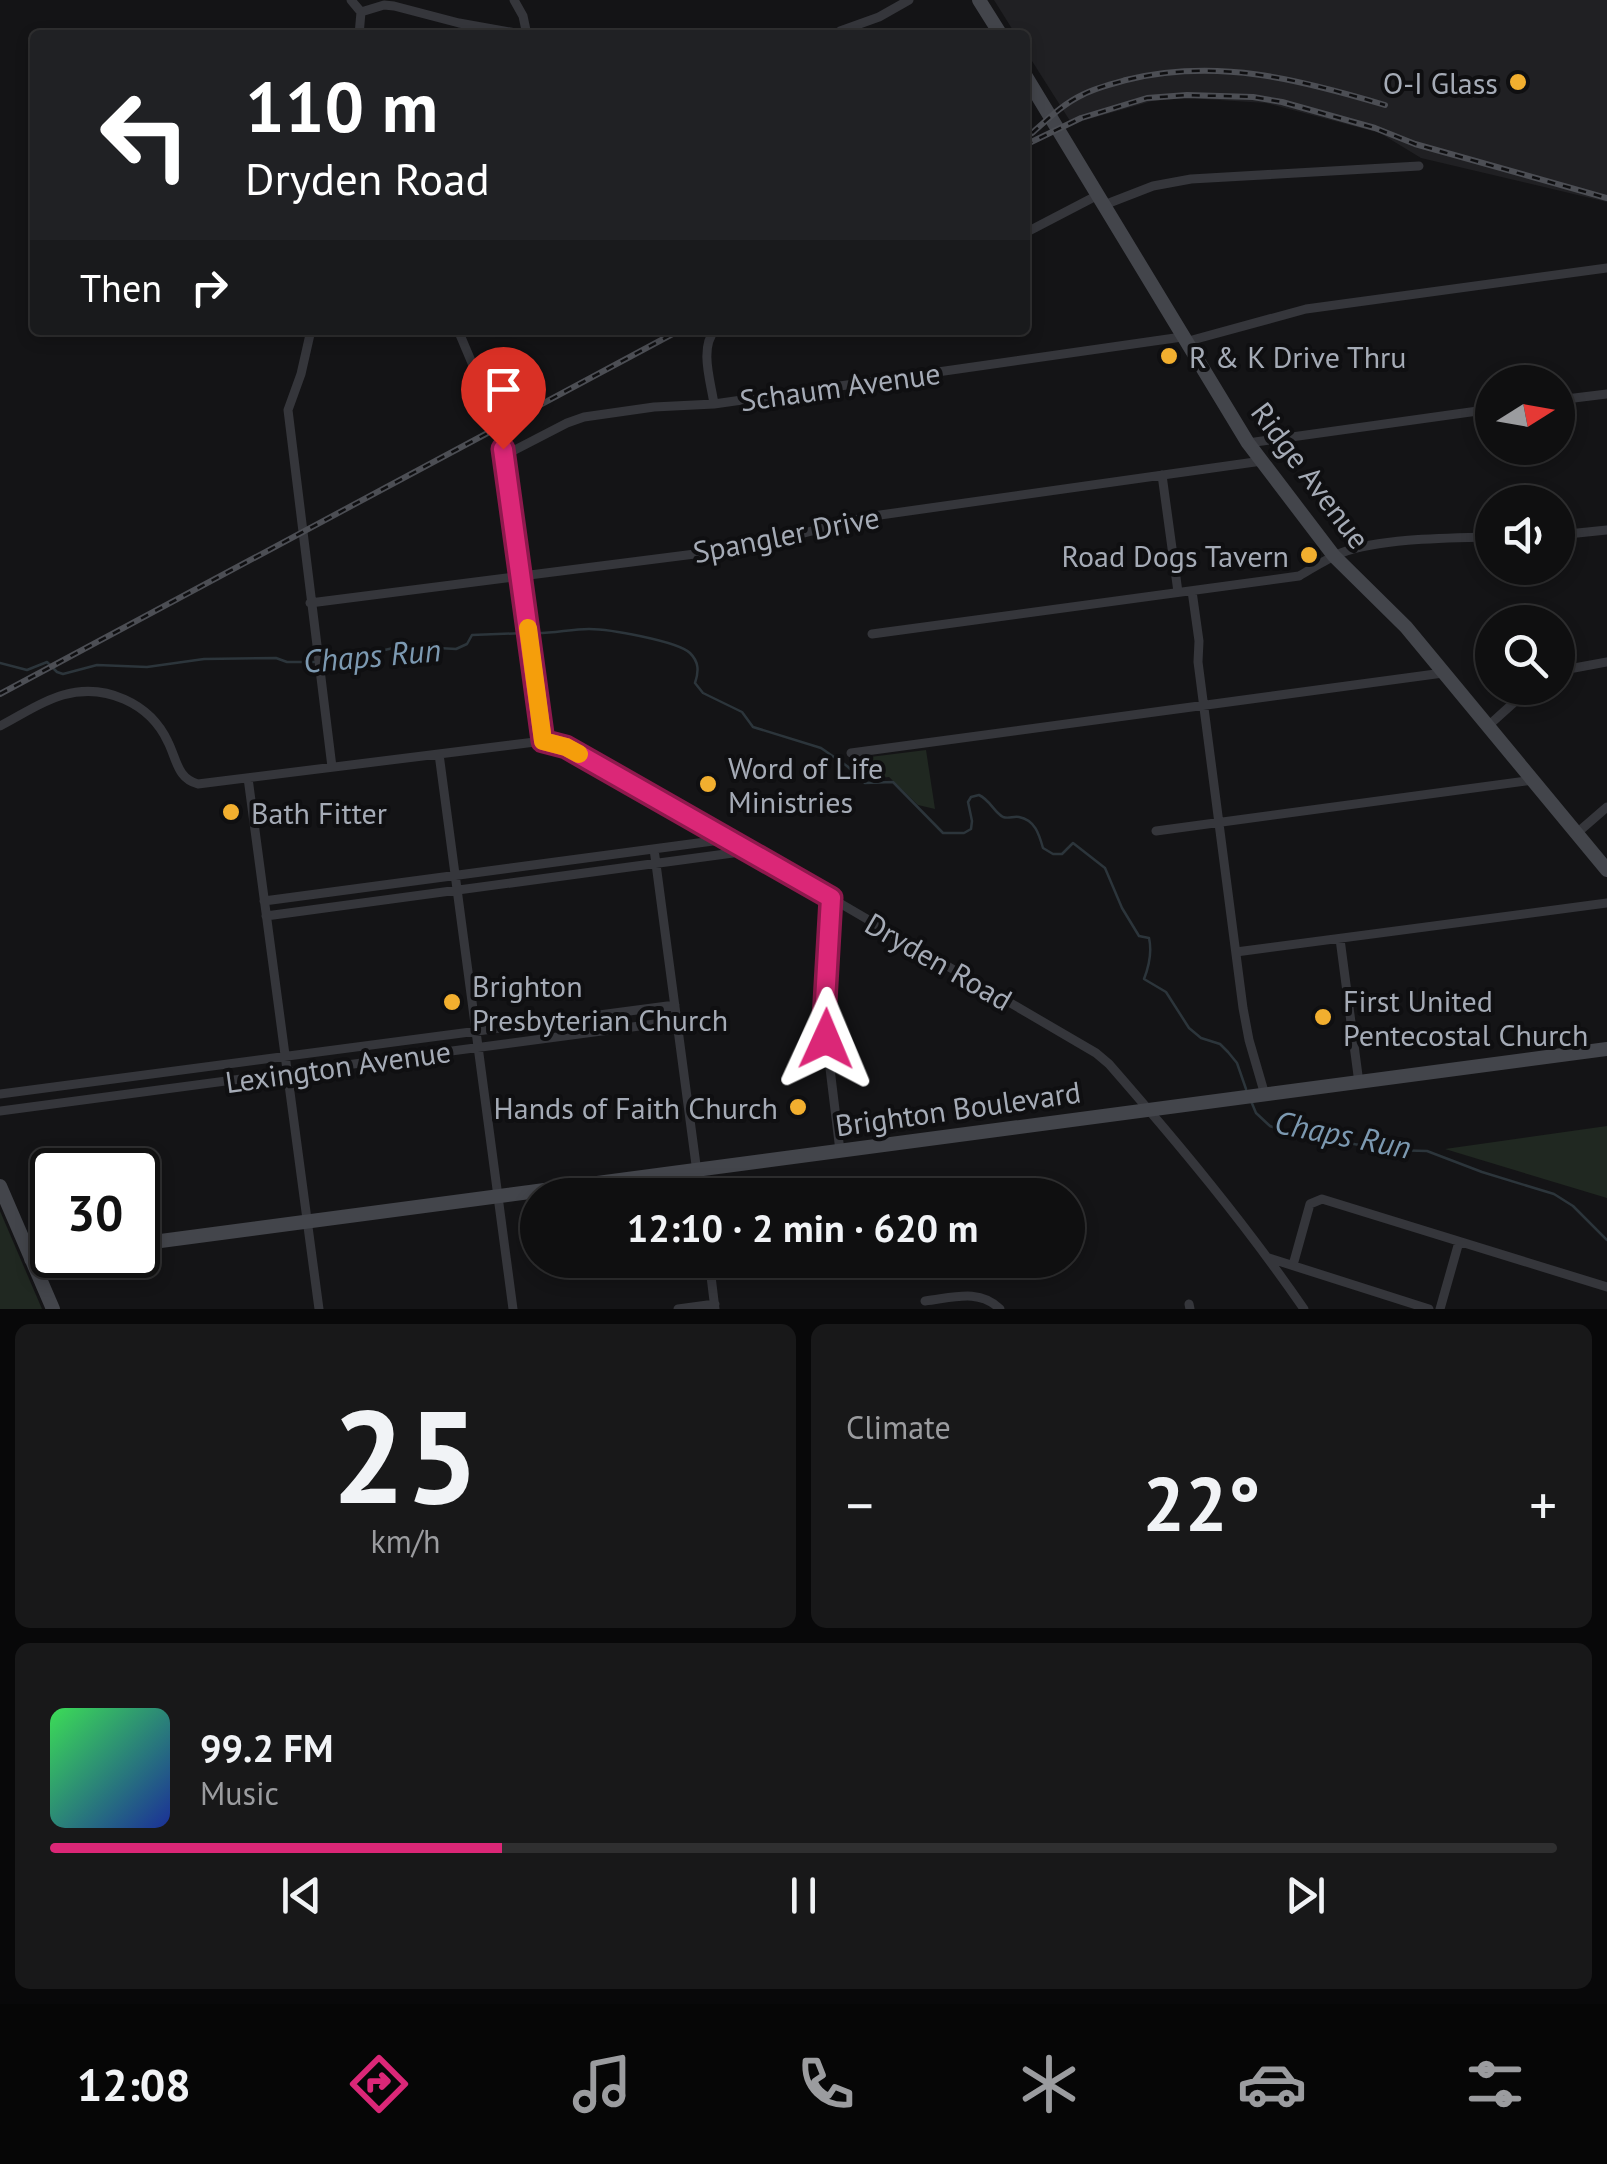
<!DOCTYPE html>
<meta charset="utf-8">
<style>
:root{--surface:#0f0f10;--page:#181819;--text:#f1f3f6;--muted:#9b9c9f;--line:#2f2f30;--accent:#db2777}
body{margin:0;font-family:"PT Sans",sans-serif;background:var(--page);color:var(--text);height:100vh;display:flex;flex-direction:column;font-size:38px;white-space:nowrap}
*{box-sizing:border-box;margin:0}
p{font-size:32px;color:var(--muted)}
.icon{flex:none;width:55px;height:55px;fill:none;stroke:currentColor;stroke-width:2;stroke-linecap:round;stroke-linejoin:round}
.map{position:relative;height:1309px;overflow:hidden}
.details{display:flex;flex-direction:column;gap:15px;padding:15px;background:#080809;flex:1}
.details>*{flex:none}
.hud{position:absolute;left:30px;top:30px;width:1000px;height:305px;border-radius:10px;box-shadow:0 5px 15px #0003,0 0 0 2px var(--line);background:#202124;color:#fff;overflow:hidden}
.needle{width:65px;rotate:79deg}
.controls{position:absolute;left:1475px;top:365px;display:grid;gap:20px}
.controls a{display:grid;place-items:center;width:100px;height:100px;border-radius:50%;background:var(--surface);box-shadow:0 5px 15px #0003,0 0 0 2px var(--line);font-size:50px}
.speed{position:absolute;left:30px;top:1148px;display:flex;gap:20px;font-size:50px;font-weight:700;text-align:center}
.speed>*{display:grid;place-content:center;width:130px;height:130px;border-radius:50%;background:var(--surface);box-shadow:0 5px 15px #0003,0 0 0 2px var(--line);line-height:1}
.speed .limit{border:5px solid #111;border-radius:15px;background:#fff;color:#111}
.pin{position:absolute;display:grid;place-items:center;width:85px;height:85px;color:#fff;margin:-102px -42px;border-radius:50% 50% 50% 0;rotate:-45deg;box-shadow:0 0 10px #0007}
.pin .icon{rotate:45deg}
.me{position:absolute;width:110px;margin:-55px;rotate:1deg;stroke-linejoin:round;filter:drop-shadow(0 0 8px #0008)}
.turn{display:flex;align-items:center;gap:35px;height:210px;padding:0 50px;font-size:45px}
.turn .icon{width:130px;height:130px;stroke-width:2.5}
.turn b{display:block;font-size:70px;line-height:85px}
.then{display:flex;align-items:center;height:95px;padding:0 50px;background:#0003;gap:20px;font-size:38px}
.big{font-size:75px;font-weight:700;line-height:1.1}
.details .widget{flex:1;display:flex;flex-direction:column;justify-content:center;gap:15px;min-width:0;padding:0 35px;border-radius:15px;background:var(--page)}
.details .dial{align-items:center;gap:0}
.dial b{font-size:130px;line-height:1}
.song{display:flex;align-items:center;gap:30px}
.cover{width:120px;height:120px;border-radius:15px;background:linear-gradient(135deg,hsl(130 70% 55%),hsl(230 70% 35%))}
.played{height:10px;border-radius:5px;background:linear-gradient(90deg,var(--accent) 30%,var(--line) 30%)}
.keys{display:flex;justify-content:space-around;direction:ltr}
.heat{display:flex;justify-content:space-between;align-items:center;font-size:55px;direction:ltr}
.details .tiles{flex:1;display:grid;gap:15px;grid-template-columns:1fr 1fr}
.widget:last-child{grid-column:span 2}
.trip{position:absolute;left:520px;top:1178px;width:565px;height:100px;border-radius:50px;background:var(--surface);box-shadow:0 5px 15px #0003,0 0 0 2px var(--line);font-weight:700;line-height:100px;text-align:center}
.tabs{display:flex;height:160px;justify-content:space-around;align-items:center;background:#060606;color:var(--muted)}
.tabs .icon{width:70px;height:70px}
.tabs .selected{color:var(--accent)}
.tabs b{font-size:45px;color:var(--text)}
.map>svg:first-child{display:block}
.built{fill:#202023}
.green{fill:#202821}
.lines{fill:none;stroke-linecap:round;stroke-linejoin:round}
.stream{stroke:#2c353b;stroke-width:2.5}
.street{stroke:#35363b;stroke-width:9}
.secondary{stroke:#43454b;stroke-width:14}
.rail-casing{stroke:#4c4e54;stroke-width:6}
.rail{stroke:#0f0f11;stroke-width:2.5;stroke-dasharray:8;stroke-linecap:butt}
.route-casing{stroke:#8e194d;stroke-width:25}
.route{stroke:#db2777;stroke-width:18}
.slow{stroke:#f59e0b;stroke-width:18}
.poi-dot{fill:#f2af2f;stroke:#0f0f11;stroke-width:4}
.labels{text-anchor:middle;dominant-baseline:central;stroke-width:8;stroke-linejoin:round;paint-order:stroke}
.poi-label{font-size:30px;fill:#a5abb6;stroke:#0f0f11;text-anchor:start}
.street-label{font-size:30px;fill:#a5abb6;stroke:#0f0f11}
.water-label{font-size:32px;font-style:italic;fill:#7c99b1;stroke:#0f0f11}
</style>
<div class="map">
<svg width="1607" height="1309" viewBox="0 0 1607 1309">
<rect width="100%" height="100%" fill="#141416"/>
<!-- built -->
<path class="built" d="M 994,0 L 1607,0 L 1607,202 L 1421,158 L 1380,133 L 1266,103 L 1187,98 L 1152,101 L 1072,124 L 1025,50 L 1025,35 L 1016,35 Z"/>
<!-- green -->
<path class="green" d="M 926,750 L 935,809 L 918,805 L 889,777 L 871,779 L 854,759 Z
M 1607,1126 L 1607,1198 L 1445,1149 Z
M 0,1211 L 42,1309 L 0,1309 Z"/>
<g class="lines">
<!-- stream -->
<path class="stream" d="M 533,633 C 552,634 570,629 589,629 C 609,629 677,641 690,653 C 699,662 699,671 695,683 L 703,693 L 742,712 L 753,727 L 821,748 L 847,766 L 865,783 L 893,782 L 943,833 L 964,833 L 971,829 L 972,821 L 968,802 L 971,797 L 979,795 C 990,800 994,812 1003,817 C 1009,819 1013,816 1019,817 C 1035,820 1039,834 1043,848 L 1053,854 L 1062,854 L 1073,843 L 1105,868 L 1122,908 L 1139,936 L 1149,938 C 1152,951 1149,966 1144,979 L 1166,992 L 1189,1028 L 1201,1038 L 1220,1044 L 1228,1052 L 1237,1063 L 1246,1089
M 321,661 L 363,655 L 402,646 L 456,649 L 467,644 L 472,635 L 525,633
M 0,663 L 27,670 L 47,662 L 57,672 L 63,674 L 97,665 L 147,667 L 204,659 L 276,658 L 287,662 L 314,662
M 1251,1101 L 1256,1113 L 1270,1126 L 1287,1133 L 1390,1150 L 1427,1151 L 1482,1172 L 1554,1194 L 1573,1206 L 1607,1240"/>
<!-- street -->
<path class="street" d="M 351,0 L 361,12
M 514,0 L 523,16 L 527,35
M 361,12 L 384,5 L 394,6 L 459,23 L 527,35
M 840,31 L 879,17 L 909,0
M 359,35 L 361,12
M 1104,205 L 1153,186 L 1191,179 L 1419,166
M 1025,233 L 1098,195
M 311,330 L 301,374 L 288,410 L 332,767
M 458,330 L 488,401 L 505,455 L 543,741
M 1185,342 L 1306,309 L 1607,268
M 1558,400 L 1607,394
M 714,404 C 711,382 699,348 715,330
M 1248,443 L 1492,409
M 505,455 L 567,423 L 584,417 L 654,407 L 714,404 L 1182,337
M 1162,475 L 1178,592
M 1558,535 L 1607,530
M 1192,591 L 1199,641 L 1198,662 L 1243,1008 L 1249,1040 L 1265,1095
M 310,603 L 750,547 L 866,517 L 1262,461
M 872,634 L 1299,576 C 1313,568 1326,559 1341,553 C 1381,538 1449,538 1492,537
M 1558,671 L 1607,662
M 0,726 C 20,716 41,701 63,695 C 105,683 150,703 168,742 C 177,760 177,778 198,784 L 543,741 L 566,747 L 725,836 L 1096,1053 L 1109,1064 C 1178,1143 1244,1222 1304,1309
M 1488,726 L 1530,688
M 851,753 L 1443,673
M 439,754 L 513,1309
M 248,778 L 319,1309
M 1156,831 L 1533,780
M 1577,833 L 1607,807
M 654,849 L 700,1195
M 831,898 L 824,1019 L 840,1151
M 264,901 L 713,841 L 725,836
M 266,916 L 733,853 L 741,845
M 1340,939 L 1359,1083
M 1236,952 L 1607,903
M 0,1094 L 675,1005
M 0,1111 L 677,1021
M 1269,1258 L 1429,1309
M 709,1260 L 715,1309
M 1293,1265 L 1310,1204 L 1322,1199 L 1607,1287
M 925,1301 C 952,1298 979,1288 1000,1309
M 1189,1304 L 1190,1309
M 678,1309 L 715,1304
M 1440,1309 L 1459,1242"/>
<!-- secondary -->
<path class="secondary" d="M 979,0 L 1001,35
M 1025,75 L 1248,443 L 1334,556 L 1406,627 L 1607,870
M 0,1186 L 53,1309
M 138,1244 L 1607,1049
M 31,1259 L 57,1255"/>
<defs>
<path id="rail" d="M 1032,133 C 1048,119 1063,104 1082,95 C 1095,88 1111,84 1126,80 C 1217,58 1298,79 1385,105
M 1025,145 L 1081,118 L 1147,98 L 1187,95 L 1253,97 L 1282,102 L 1375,128 L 1415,144 L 1607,198
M 0,694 L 680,330"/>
</defs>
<!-- rail casing -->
<use href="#rail" class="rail-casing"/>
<!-- rail -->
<use href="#rail" class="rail"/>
</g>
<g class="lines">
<defs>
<path id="route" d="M 503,449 L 543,741 L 566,747 L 831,898 L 824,1019 L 826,1039"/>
</defs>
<!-- route casing -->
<use href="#route" class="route-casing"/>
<!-- route -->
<use href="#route" class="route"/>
<!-- slow -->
<path class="slow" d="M 528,628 L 543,741 L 566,747 L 579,754"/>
</g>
<!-- markers -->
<g class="poi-dot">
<circle cx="1518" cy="82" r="10"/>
<circle cx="1169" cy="356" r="10"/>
<circle cx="1309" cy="555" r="10"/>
<circle cx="708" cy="784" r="10"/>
<circle cx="231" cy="812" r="10"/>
<circle cx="452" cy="1002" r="10"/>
<circle cx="1323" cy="1017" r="10"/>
<circle cx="798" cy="1107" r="10"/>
</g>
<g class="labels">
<!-- poi labels -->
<g class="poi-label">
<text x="1498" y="82" text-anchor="end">O-I Glass</text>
<text x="1189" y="356">R &amp; K Drive Thru</text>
<text x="1289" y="555" text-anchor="end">Road Dogs Tavern</text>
<text x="728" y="767">Word of Life<tspan x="728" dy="34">Ministries</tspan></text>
<text x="251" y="812">Bath Fitter</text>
<text x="472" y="985">Brighton<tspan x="472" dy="34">Presbyterian Church</tspan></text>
<text x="1343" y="1000">First United<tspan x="1343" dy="34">Pentecostal Church</tspan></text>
<text x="778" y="1107" text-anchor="end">Hands of Faith Church</text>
</g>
<!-- street labels -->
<g class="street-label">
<text transform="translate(840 386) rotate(-8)">Schaum Avenue</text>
<text transform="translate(1311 475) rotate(53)">Ridge Avenue</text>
<text transform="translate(786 534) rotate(-11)">Spangler Drive</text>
<text transform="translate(939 961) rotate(30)">Dryden Road</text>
<text transform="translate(338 1066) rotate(-8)">Lexington Avenue</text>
<text transform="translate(958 1108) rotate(-8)">Brighton Boulevard</text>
</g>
<!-- water labels -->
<g class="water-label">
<text transform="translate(372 655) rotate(-5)">Chaps Run</text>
<text transform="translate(1343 1134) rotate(11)">Chaps Run</text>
</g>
</g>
</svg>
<div class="controls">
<a><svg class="needle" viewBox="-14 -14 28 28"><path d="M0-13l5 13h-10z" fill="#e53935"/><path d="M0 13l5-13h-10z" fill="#9b9c9f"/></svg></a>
<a><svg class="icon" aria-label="sound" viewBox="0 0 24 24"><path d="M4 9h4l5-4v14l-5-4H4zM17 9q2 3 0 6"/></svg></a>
<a><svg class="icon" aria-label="search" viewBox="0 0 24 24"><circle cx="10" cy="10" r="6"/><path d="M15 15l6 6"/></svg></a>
</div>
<div class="speed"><div class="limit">30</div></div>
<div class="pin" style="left:503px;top:449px;background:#d93025"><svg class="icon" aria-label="arrive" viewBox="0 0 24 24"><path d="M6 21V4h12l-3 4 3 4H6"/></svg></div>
<svg class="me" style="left:826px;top:1039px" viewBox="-20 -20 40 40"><path d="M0-17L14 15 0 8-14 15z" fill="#db2777" stroke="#fff" stroke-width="4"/></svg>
<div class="trip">12:10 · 2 min · 620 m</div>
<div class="hud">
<div class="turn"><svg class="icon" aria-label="left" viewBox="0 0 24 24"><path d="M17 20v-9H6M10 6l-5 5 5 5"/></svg><div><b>110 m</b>Dryden Road</div></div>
<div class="then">Then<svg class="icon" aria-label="right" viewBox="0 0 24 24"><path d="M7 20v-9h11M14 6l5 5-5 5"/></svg></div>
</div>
</div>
<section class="details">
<div class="tiles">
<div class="widget dial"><b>25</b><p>km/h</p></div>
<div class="widget"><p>Climate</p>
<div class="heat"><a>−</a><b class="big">22°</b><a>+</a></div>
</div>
<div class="widget">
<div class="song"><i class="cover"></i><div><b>99.2 FM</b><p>Music</p></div></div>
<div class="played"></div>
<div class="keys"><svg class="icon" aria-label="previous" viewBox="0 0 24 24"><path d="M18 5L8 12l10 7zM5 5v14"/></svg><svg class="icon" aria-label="pause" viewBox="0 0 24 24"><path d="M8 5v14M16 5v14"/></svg><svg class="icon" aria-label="next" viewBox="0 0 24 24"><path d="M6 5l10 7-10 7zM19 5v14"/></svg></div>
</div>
</div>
</section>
<nav class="tabs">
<b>12:08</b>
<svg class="icon selected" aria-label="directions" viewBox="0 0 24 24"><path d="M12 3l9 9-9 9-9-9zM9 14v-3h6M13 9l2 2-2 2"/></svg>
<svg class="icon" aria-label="music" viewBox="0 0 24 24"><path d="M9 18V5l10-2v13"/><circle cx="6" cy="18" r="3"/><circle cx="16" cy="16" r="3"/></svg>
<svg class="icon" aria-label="phone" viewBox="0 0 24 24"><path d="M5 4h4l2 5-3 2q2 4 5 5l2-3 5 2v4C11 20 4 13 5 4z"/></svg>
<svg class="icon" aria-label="climate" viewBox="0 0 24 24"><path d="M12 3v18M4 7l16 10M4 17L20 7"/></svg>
<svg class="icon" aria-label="car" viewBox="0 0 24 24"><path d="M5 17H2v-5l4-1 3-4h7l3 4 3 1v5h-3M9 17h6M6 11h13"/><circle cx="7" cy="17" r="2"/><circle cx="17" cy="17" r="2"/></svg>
<svg class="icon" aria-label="filters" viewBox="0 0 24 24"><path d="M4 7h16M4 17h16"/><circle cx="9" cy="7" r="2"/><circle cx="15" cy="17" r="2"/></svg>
</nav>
